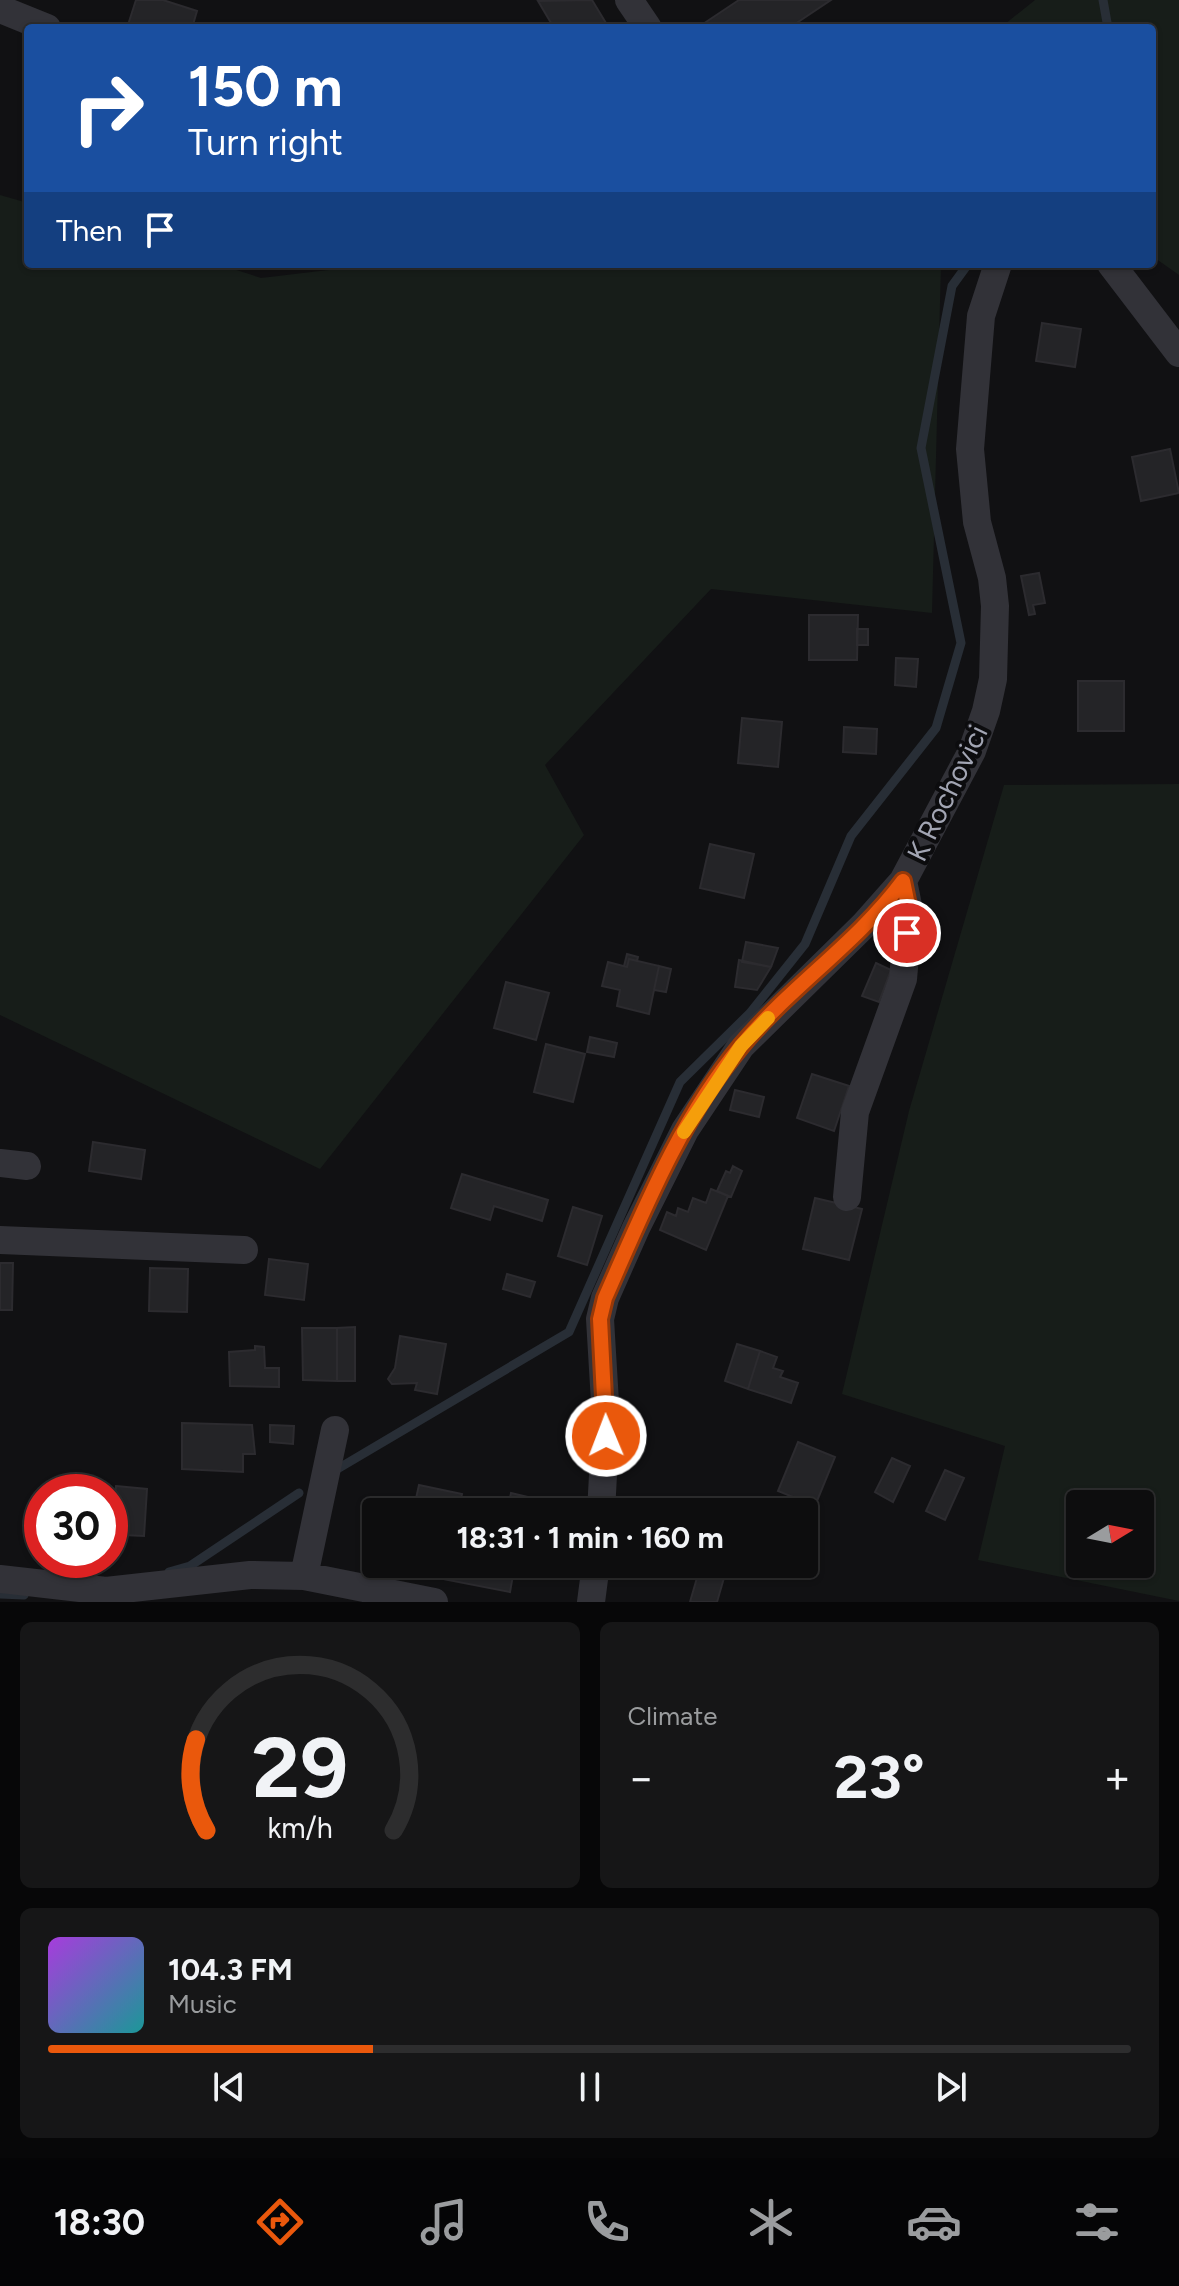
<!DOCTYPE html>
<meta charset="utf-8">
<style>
:root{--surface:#0d0d0e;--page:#161617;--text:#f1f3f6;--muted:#9a9c9e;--line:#2d2d2e;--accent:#ea580c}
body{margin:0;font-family:Figtree,sans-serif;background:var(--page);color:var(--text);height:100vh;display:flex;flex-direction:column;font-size:30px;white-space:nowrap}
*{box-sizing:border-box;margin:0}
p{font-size:26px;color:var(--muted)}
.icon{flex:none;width:44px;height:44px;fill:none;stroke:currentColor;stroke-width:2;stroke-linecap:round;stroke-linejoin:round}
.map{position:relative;height:1602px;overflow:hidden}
.details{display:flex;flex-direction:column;gap:20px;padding:20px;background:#070708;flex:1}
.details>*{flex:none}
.banner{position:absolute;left:24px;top:24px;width:1132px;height:244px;border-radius:8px;box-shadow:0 2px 6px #0004,0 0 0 2px var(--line);background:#1a4fa0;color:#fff;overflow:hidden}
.needle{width:52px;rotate:80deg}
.controls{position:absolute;left:1066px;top:1490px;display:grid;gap:16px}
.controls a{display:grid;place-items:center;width:88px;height:88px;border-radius:8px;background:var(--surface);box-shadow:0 2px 6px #0004,0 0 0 2px var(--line);font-size:40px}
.speed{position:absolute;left:24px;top:1474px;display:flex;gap:16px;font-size:40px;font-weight:700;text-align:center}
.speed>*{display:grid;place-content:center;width:104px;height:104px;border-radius:50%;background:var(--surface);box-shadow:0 2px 6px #0004,0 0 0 2px var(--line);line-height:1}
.speed .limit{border:12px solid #d22;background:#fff;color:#111}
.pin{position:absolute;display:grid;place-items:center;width:68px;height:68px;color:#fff;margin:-34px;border:4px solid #fff;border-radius:50%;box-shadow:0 2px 8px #0007}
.me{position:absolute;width:88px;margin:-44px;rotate:359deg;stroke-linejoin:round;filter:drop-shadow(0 0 6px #0008)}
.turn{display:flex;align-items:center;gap:28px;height:168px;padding:0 32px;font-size:36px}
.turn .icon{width:104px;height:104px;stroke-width:2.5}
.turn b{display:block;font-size:56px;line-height:68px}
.then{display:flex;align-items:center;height:76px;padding:0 32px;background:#0003;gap:16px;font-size:30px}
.big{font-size:60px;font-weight:700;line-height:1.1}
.details .tile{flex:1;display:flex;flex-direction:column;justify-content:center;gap:12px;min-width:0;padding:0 28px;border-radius:12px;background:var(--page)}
.details .dial{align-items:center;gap:0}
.dial svg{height:208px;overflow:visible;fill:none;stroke:var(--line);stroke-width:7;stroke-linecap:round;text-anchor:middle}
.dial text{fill:var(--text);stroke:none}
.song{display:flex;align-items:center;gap:24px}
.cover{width:96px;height:96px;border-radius:12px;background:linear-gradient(135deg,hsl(280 70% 55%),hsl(180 70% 35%))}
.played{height:8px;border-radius:4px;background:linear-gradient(90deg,var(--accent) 30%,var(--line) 30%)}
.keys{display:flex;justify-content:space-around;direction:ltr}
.heat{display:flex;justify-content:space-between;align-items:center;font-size:44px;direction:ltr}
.details .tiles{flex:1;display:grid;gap:20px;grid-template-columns:1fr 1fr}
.tile:last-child{grid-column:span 2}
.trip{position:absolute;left:362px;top:1498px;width:456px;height:80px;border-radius:8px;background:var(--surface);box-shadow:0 2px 6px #0004,0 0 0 2px var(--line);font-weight:700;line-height:80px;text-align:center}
.tab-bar{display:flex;height:128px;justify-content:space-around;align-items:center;background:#050506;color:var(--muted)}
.tab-bar .icon{width:56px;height:56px}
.tab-bar .active{color:var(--accent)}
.tab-bar b{font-size:36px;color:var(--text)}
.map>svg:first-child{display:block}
.green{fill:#171d19;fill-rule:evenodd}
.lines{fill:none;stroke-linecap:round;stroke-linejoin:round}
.stream{stroke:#282e36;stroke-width:9}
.building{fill:#242427;stroke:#2c2b2f;stroke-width:2}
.minor{stroke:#323238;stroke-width:28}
.route-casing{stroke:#983908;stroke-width:20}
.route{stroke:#ea580c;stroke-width:14}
.slow{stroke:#f59e0b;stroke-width:14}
.labels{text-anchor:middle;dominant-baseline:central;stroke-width:8;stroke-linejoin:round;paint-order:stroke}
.street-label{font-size:28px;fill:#a2a5b3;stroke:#0c0c0e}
</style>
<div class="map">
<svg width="1179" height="1602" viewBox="0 0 1179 1602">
<rect width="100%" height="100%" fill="#111113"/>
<!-- green -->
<path class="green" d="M 1035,0 L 1179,0 L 1179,275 L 1152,256 L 1152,28 L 1000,28 Z
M 0,195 L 28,203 L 28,264 L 218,264 L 261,278 L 379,264 L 941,264 L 932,613 L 711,589 L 545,765 L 584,835 L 320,1169 L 0,1015 Z
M 1179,784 L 1179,1601 L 978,1560 L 1005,1446 L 842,1394 L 909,1111 L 1004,785 ZM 1140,1504 L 1140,1564 L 1080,1564 L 1080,1504 Z"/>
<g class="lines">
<!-- stream -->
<path class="stream" d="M 1103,0 L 1108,28
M 334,1471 L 569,1332 L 680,1082 L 750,1013 L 805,944 L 851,836 L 936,728 L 961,643 L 921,448 L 952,286 L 968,264
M 169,1572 L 190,1566 L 299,1493
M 0,1594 L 24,1595"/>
</g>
<!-- building -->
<path class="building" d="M 136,0 L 163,0 L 197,11 L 192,28 L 127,28 Z
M 592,0 L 609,28 L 554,28 L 538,1 Z
M 739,0 L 831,0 L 789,28 L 697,28 Z
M 1042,323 L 1081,329 L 1075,367 L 1036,361 Z
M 1170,449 L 1179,493 L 1141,501 L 1132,457 Z
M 1039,573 L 1045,603 L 1033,605 L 1035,614 L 1029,615 L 1021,576 Z
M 809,615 L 858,615 L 857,660 L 809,660 Z
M 857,629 L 868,629 L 868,645 L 857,645 Z
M 896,658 L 918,659 L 916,687 L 895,685 Z
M 1078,681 L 1124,681 L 1124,731 L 1078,731 Z
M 742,718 L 782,722 L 778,767 L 738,763 Z
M 844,727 L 877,729 L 876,754 L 843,752 Z
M 710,844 L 754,854 L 744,898 L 700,888 Z
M 746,942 L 778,948 L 771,967 L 742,962 Z
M 627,954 L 638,957 L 637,961 L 629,959 L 627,967 L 624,966 Z
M 629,959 L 659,966 L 649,1014 L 617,1006 L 620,990 L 602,986 L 608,962 L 627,967 Z
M 739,960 L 771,967 L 757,990 L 735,987 Z
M 876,963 L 891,970 L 879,1002 L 862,996 Z
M 659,966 L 671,969 L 666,992 L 654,990 Z
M 506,982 L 549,993 L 536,1040 L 494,1028 Z
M 590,1037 L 617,1043 L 614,1057 L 587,1052 Z
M 546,1044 L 585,1054 L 573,1102 L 534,1092 Z
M 812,1074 L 849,1086 L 834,1131 L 797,1118 Z
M 735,1090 L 764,1097 L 759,1117 L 730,1110 Z
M 93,1142 L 145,1150 L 141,1179 L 89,1171 Z
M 733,1166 L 742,1171 L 731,1197 L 717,1191 L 726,1171 L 730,1173 Z
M 462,1174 L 548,1200 L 542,1221 L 494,1206 L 490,1220 L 451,1208 Z
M 711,1189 L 728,1196 L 706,1250 L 660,1230 L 667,1212 L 676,1216 L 678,1208 L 688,1212 L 693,1198 L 706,1203 Z
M 815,1198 L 862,1209 L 849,1260 L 803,1249 Z
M 573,1207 L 602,1216 L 587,1265 L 558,1256 Z
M 269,1259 L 308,1264 L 304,1300 L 265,1295 Z
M 0,1263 L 13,1263 L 12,1310 L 0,1310 Z
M 150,1268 L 188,1269 L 187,1312 L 149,1311 Z
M 507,1274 L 535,1282 L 530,1297 L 503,1289 Z
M 355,1327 L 355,1381 L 337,1381 L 337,1328 Z
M 302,1328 L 337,1328 L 337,1381 L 303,1380 Z
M 400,1336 L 446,1344 L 437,1394 L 415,1390 L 417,1383 L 392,1384 L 388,1379 L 395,1368 Z
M 737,1344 L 760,1351 L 748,1389 L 725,1381 Z
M 255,1346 L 264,1347 L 265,1368 L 279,1368 L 279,1387 L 230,1386 L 229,1352 L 255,1350 Z
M 760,1351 L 777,1357 L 773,1368 L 783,1371 L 780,1377 L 798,1383 L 791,1403 L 748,1389 Z
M 182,1423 L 252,1425 L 255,1454 L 243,1454 L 243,1472 L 182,1469 Z
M 270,1425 L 294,1426 L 293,1444 L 270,1442 Z
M 798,1442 L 835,1457 L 815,1506 L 778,1491 Z
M 892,1458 L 910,1466 L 893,1502 L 875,1492 Z
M 945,1470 L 964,1478 L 945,1520 L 926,1511 Z
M 419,1485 L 462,1494 L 458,1512 L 413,1512 Z
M 116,1486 L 147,1489 L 144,1536 L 123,1535 L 123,1524 L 113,1524 Z
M 511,1493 L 528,1497 L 525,1512 L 507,1512 Z
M 413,1564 L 515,1564 L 510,1592 L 412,1573 Z
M 701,1564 L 728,1564 L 717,1602 L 690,1602 Z"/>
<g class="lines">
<!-- minor -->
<path class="minor" d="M 629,0 L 648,28
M 0,9 L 47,28
M 1111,264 L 1179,353
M 0,1163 L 27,1166
M 847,1197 L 855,1112 L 903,979 L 909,910 L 903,881
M 0,1240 L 244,1250
M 601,1512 L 606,1419 L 600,1319 L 605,1298 L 636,1228 L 685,1130 L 741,1046 L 864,925 L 903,881 L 972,751 L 986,711 L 993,679 L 995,606 L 992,578 L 977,522 L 970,449 L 981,316 L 998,264
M 304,1576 L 335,1430
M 0,1579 L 106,1591 L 250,1575 L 304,1576 L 434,1602
M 591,1602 L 596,1564"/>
</g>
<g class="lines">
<defs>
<path id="route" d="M 606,1436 L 600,1319 L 605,1298 C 643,1212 680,1119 741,1046 C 790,987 857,943 903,881 L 909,910 L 907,933"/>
</defs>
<!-- route casing -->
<use href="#route" class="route-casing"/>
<!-- route -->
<use href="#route" class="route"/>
<!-- slow -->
<path class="slow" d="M 684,1132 L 741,1046 L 768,1018"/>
</g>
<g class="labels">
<!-- street labels -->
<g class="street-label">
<text transform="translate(947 793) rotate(-64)">K Rochovici</text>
</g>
</g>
</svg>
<div class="controls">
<a><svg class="needle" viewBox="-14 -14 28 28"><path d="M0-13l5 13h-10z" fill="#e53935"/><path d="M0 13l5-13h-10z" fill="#9a9c9e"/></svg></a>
</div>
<div class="speed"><div class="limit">30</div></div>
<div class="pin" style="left:907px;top:933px;background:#d93025"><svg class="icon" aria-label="arrive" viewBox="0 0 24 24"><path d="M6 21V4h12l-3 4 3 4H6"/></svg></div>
<svg class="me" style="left:606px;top:1436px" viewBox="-20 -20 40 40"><circle r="17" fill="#ea580c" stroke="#fff" stroke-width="3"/><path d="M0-11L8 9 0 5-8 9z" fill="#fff"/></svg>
<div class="trip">18:31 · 1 min · 160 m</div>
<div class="banner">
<div class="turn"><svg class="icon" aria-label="right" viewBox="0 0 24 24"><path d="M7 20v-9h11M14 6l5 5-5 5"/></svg><div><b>150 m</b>Turn right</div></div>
<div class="then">Then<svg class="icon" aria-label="arrive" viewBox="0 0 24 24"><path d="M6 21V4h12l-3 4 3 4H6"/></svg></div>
</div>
</div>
<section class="details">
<div class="tiles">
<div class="tile dial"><svg viewBox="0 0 100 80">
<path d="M14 69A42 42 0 1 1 86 69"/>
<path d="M14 69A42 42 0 0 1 10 34" stroke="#ea580c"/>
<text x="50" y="56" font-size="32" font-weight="700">29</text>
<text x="50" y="72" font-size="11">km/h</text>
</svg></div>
<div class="tile"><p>Climate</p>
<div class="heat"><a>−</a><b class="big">23°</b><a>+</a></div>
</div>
<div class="tile">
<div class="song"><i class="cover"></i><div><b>104.3 FM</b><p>Music</p></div></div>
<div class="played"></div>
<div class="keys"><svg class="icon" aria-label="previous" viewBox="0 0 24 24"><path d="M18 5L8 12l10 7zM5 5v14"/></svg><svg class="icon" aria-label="pause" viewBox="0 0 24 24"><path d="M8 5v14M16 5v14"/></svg><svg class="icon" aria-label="next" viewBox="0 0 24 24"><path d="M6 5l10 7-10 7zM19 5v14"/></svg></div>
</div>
</div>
</section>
<nav class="tab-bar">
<b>18:30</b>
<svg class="icon active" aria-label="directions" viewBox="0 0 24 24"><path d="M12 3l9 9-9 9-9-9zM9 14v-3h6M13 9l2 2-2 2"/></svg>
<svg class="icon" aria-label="music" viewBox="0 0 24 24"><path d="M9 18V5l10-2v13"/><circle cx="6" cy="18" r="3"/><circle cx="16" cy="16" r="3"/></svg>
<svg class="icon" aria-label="phone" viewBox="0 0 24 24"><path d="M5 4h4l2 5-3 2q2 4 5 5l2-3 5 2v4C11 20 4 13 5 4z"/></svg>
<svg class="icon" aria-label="climate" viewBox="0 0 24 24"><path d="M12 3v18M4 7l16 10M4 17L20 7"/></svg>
<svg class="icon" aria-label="car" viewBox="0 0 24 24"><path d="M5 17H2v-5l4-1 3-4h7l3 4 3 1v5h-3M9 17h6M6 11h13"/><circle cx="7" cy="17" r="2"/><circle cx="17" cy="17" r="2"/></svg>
<svg class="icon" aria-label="filters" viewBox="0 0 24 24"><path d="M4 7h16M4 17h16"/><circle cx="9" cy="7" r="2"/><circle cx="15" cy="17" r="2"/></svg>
</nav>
